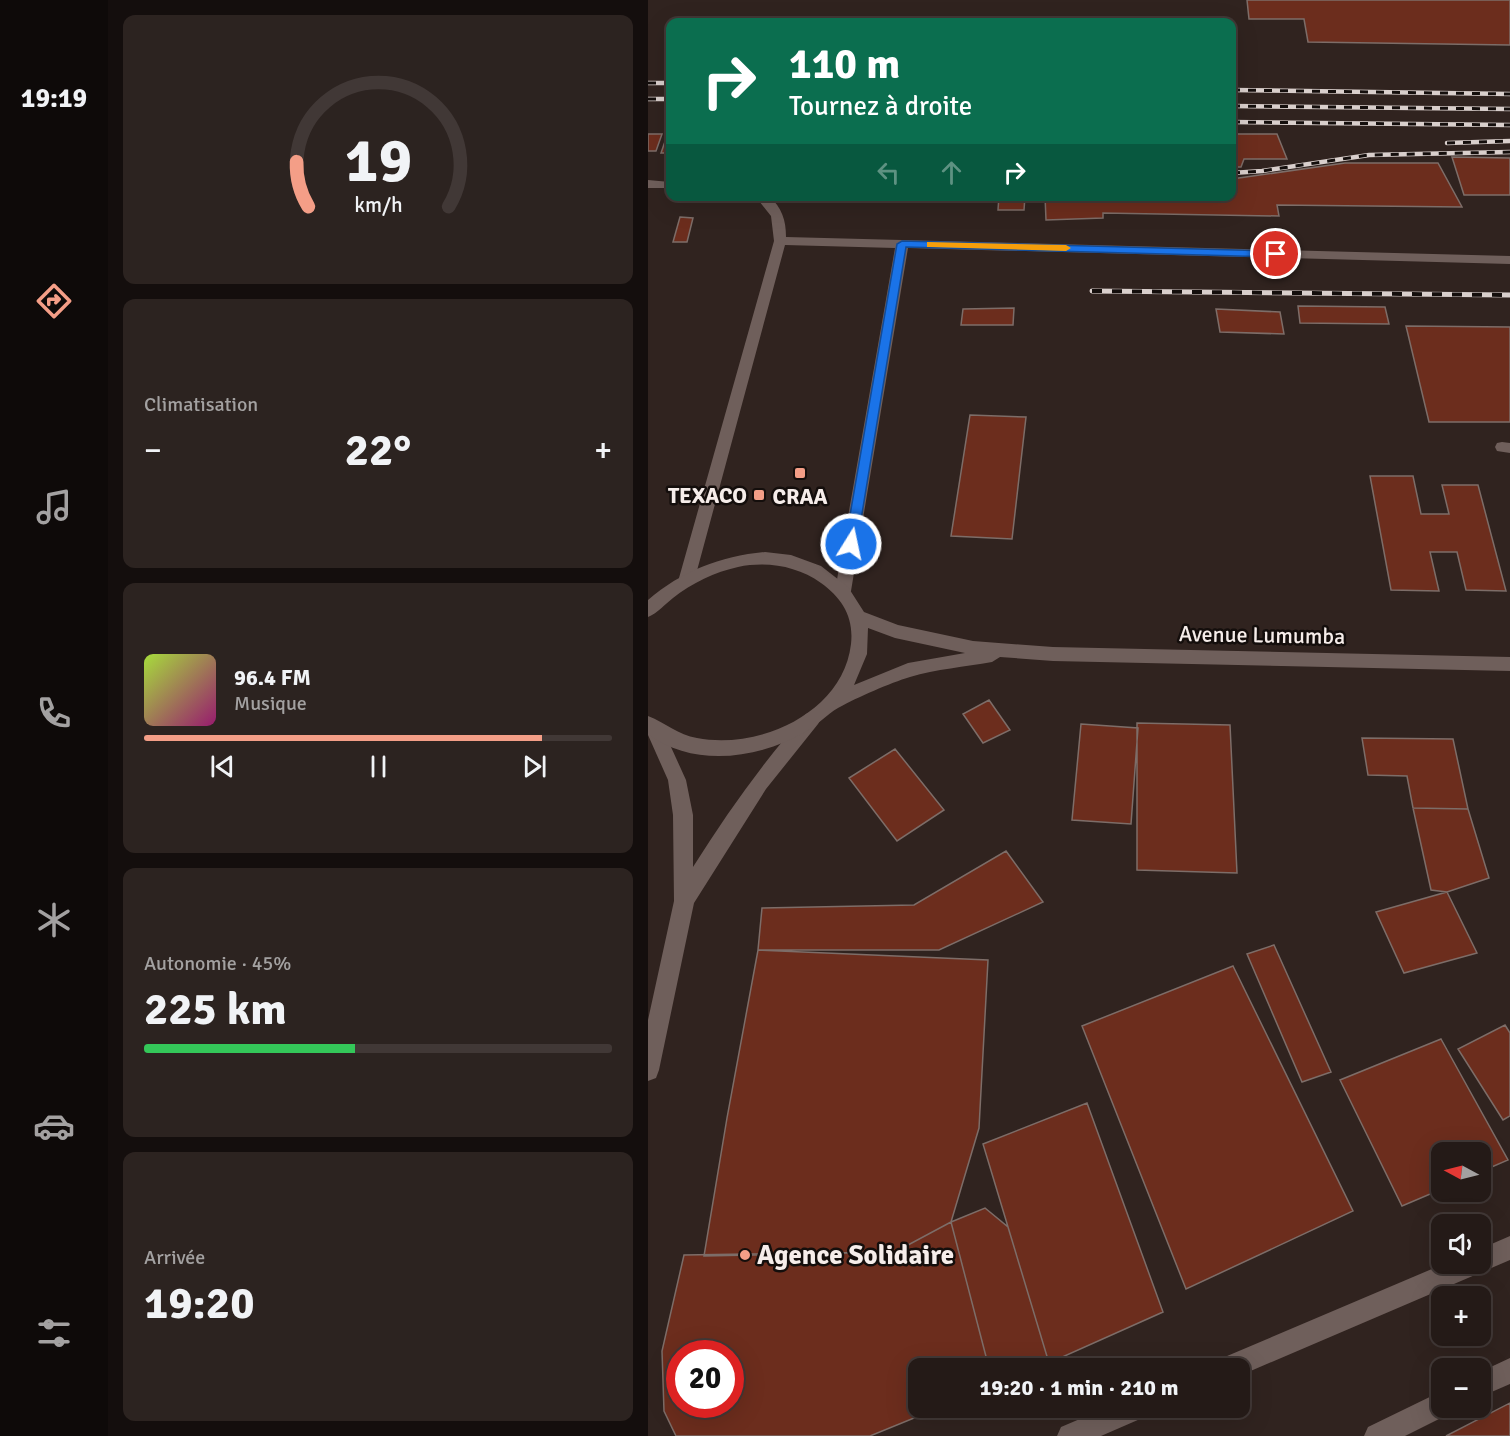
<!DOCTYPE html>
<html lang="fr">
<meta charset="utf-8">
<style>
:root{--surface:#241a17;--page:#2c2320;--text:#f1f3f6;--muted:#a3a1a1;--line:#413836;--accent:#f49e87}
body{margin:0;font-family:Signika,sans-serif;background:var(--page);color:var(--text);height:100vh;display:flex;flex-direction:column;font-size:22px;white-space:nowrap}
*{box-sizing:border-box;margin:0}
p{font-size:20px;color:var(--muted)}
.icon{flex:none;width:33px;height:33px;fill:none;stroke:currentColor;stroke-width:2;stroke-linecap:round;stroke-linejoin:round}
.map{position:relative;flex:1;overflow:hidden}
.drawer{display:flex;flex-direction:column;gap:15px;padding:15px;background:#140e0d;width:540px}
.drawer>*{flex:none}
.top-card{position:absolute;left:18px;top:18px;width:570px;height:183px;border-radius:12px;box-shadow:0 6px 24px #0002,0 0 0 2px var(--line);background:#0b6e4f;color:#fff;overflow:hidden}
.needle{width:39px;rotate:277deg}
.fabs{position:absolute;left:783px;top:1142px;display:grid;gap:12px}
.fabs a{display:grid;place-items:center;width:60px;height:60px;border-radius:12px;background:var(--surface);box-shadow:0 6px 24px #0002,0 0 0 2px var(--line);font-size:30px}
.speed{position:absolute;left:18px;top:1340px;display:flex;gap:12px;font-size:30px;font-weight:700;text-align:center}
.speed>*{display:grid;place-content:center;width:78px;height:78px;border-radius:50%;background:var(--surface);box-shadow:0 6px 24px #0002,0 0 0 2px var(--line);line-height:1}
.speed .limit{border:9px solid #d22;background:#fff;color:#111}
.pin{position:absolute;display:grid;place-items:center;width:51px;height:51px;color:#fff;margin:-26px;border:3px solid #fff;border-radius:50%;box-shadow:0 2px 6px #0007}
.me{position:absolute;width:66px;margin:-33px;rotate:10deg;stroke-linejoin:round;filter:drop-shadow(0 0 4px #0008)}
.turn{display:flex;align-items:center;gap:21px;height:126px;padding:0 24px;font-size:27px}
.turn .icon{width:78px;height:78px;stroke-width:2.5}
.turn b{display:block;font-size:42px;line-height:51px}
.lanes{display:flex;align-items:center;height:57px;padding:0 24px;background:#0003;justify-content:center;gap:30px;direction:ltr}
.lanes .off{opacity:.35}
.big{font-size:45px;font-weight:800;line-height:1.1}
.drawer .widget{flex:1;display:flex;flex-direction:column;justify-content:center;gap:9px;min-width:0;padding:0 21px;border-radius:12px;background:var(--page)}
.drawer .dial{align-items:center;gap:0}
.dial svg{height:156px;overflow:visible;fill:none;stroke:var(--line);stroke-width:7;stroke-linecap:round;text-anchor:middle}
.dial text{fill:var(--text);stroke:none}
.song{display:flex;align-items:center;gap:18px}
.cover{width:72px;height:72px;border-radius:9px;background:linear-gradient(135deg,hsl(80 70% 55%),hsl(320 70% 35%))}
.played{height:6px;border-radius:3px;background:linear-gradient(90deg,var(--accent) 85%,var(--line) 85%)}
.keys{display:flex;justify-content:space-around;direction:ltr}
.heat{display:flex;justify-content:space-between;align-items:center;font-size:33px;direction:ltr}
.charge{height:9px;border-radius:4px;background:linear-gradient(90deg,#34c759 45%,var(--line) 0)}
.trip{position:absolute;left:260px;top:1358px;width:342px;height:60px;border-radius:12px;background:var(--surface);box-shadow:0 6px 24px #0002,0 0 0 2px var(--line);font-weight:800;line-height:60px;text-align:center}
main{display:flex;flex:1;min-height:0}
.tabs{display:flex;flex-direction:column;width:108px;justify-content:space-around;align-items:center;background:#0e0a09;color:var(--muted)}
.tabs .icon{width:42px;height:42px}
.tabs .selected{color:var(--accent)}
.tabs b{font-size:27px;color:var(--text)}
.map>svg:first-child{display:block}
.building{fill:#6c2d1d;stroke:#7d6d68;stroke-width:1.5;fill-rule:evenodd}
.lines{fill:none;stroke-linecap:round;stroke-linejoin:round}
.lane{fill:#6f5f5b;fill-rule:evenodd}
.street{fill:#6f5f5b;fill-rule:evenodd}
.secondary{fill:#6f5f5b;fill-rule:evenodd}
.rail-far1-casing{stroke:#d9cfcc;stroke-width:4.5}
.rail-casing{stroke:#d9cfcc;stroke-width:5}
.rail-far1{stroke:#140e0c;stroke-width:3;stroke-dasharray:8;stroke-linecap:butt}
.rail{stroke:#140e0c;stroke-width:4;stroke-dasharray:10;stroke-linecap:butt}
.route{fill:#1a73e8;stroke:#114b97;stroke-width:1.5}
.slow{fill:#f59e0b}
.poi-dot{fill:#f49e87;stroke:#140e0c;stroke-width:2}
.labels{text-anchor:middle;dominant-baseline:central;stroke-width:5;stroke-linejoin:round;paint-order:stroke}
.poi-label{font-size:22px;font-weight:bold;fill:#f6edea;stroke:#140e0c;text-anchor:end}
.street-label{font-size:22px;fill:#f6edea;stroke:#140e0c}
.near-poi-label{font-size:27px;font-weight:bold;fill:#f6edea;stroke:#140e0c;text-anchor:start}
</style>
<main>
<nav class="tabs">
<b>19:19</b>
<svg class="icon selected" aria-label="directions" viewBox="0 0 24 24"><path d="M12 3l9 9-9 9-9-9zM9 14v-3h6M13 9l2 2-2 2"/></svg>
<svg class="icon" aria-label="music" viewBox="0 0 24 24"><path d="M9 18V5l10-2v13"/><circle cx="6" cy="18" r="3"/><circle cx="16" cy="16" r="3"/></svg>
<svg class="icon" aria-label="phone" viewBox="0 0 24 24"><path d="M5 4h4l2 5-3 2q2 4 5 5l2-3 5 2v4C11 20 4 13 5 4z"/></svg>
<svg class="icon" aria-label="climate" viewBox="0 0 24 24"><path d="M12 3v18M4 7l16 10M4 17L20 7"/></svg>
<svg class="icon" aria-label="car" viewBox="0 0 24 24"><path d="M5 17H2v-5l4-1 3-4h7l3 4 3 1v5h-3M9 17h6M6 11h13"/><circle cx="7" cy="17" r="2"/><circle cx="17" cy="17" r="2"/></svg>
<svg class="icon" aria-label="filters" viewBox="0 0 24 24"><path d="M4 7h16M4 17h16"/><circle cx="9" cy="7" r="2"/><circle cx="15" cy="17" r="2"/></svg>
</nav>
<section class="drawer">
<div class="widget dial"><svg viewBox="0 0 100 80">
<path d="M14 69A42 42 0 1 1 86 69"/>
<path d="M14 69A42 42 0 0 1 8 46" stroke="#f49e87"/>
<text x="50" y="56" font-size="32" font-weight="700">19</text>
<text x="50" y="72" font-size="11">km/h</text>
</svg></div>
<div class="widget"><p>Climatisation</p>
<div class="heat"><a>−</a><b class="big">22°</b><a>+</a></div>
</div>
<div class="widget">
<div class="song"><i class="cover"></i><div><b>96.4 FM</b><p>Musique</p></div></div>
<div class="played"></div>
<div class="keys"><svg class="icon" aria-label="previous" viewBox="0 0 24 24"><path d="M18 5L8 12l10 7zM5 5v14"/></svg><svg class="icon" aria-label="pause" viewBox="0 0 24 24"><path d="M8 5v14M16 5v14"/></svg><svg class="icon" aria-label="next" viewBox="0 0 24 24"><path d="M6 5l10 7-10 7zM19 5v14"/></svg></div>
</div>
<div class="widget"><p>Autonomie · 45%</p><b class="big">225 km</b><div class="charge"></div></div>
<div class="widget"><p>Arrivée</p><b class="big">19:20</b></div>
</section>
<div class="map">
<svg width="862" height="1436" viewBox="0 0 862 1436">
<rect width="100%" height="100%" fill="#30231f"/>
<!-- building -->
<path class="building" d="M 599,0 L 862,0 L 862,45 L 660,42 L 656,19 L 601,19 Z
M 22,127 L 22,153 L 13,153 Z
M 0,134 L 14,134 L 8,151 L 0,151 Z
M 584,134 L 629,134 L 639,159 L 596,159 L 593,167 L 584,167 Z
M 804,157 L 862,158 L 862,195 L 816,195 Z
M 697,163 L 790,163 L 814,207 L 629,205 L 631,216 L 455,213 L 455,218 L 398,220 L 397,196 L 584,196 L 584,179 Z
M 351,196 L 377,196 L 376,210 L 350,210 Z
M 32,217 L 45,218 L 39,242 L 25,242 Z
M 650,306 L 737,307 L 741,324 L 652,323 Z
M 366,308 L 365,325 L 313,325 L 315,309 Z
M 568,309 L 632,312 L 636,334 L 572,332 Z
M 758,326 L 862,327 L 862,422 L 781,422 Z
M 322,415 L 378,417 L 364,539 L 303,536 Z
M 722,476 L 765,476 L 773,514 L 801,514 L 794,485 L 830,485 L 858,591 L 818,590 L 809,552 L 782,552 L 791,591 L 743,590 Z
M 341,700 L 362,730 L 335,743 L 315,714 Z
M 489,723 L 582,725 L 589,873 L 489,870 Z
M 433,724 L 490,728 L 483,824 L 424,820 Z
M 714,738 L 805,739 L 820,809 L 765,808 L 759,776 L 720,775 Z
M 247,749 L 296,810 L 249,841 L 201,778 Z
M 765,808 L 820,809 L 841,878 L 799,892 L 783,890 Z
M 358,851 L 395,902 L 291,950 L 110,950 L 114,908 L 266,905 Z
M 799,892 L 829,953 L 756,973 L 728,912 Z
M 626,945 L 683,1072 L 654,1082 L 599,954 Z
M 110,950 L 340,960 L 331,1128 L 303,1222 L 247,1252 L 56,1256 L 79,1118 Z
M 585,966 L 705,1211 L 538,1289 L 434,1026 Z
M 857,1025 L 862,1033 L 862,1116 L 855,1120 L 810,1049 Z
M 793,1039 L 860,1160 L 832,1172 L 832,1152 L 794,1152 L 794,1189 L 754,1206 L 692,1080 Z
M 439,1103 L 515,1312 L 401,1363 L 335,1144 Z
M 337,1208 L 360,1227 L 401,1363 L 388,1368 L 341,1368 L 303,1222 Z
M 303,1222 L 341,1368 L 270,1368 L 270,1407 L 293,1407 L 222,1436 L 28,1436 L 16,1411 L 14,1351 L 36,1255 L 247,1252 ZM 32,1353 L 82,1353 L 82,1404 L 32,1404 Z
M 862,1403 L 862,1436 L 798,1436 Z"/>
<g class="lines">
<!-- lane -->
<path class="lane" d="M 0,180 L 22,182 L 22,188 L 0,188 Z
M 107,196 L 121,196 C 134,208 138,220 138,237 L 862,256 L 862,264 L 260,248 L 203,591 L 201,596 L 195,597 L 189,596 L 187,591 L 247,248 L 137,245 L 47,578 L 45,582 L 39,584 L 33,582 L 31,578 L 126,241 L 123,216 Z
M 854,442 L 862,443 L 862,453 L 849,451 L 847,447 L 849,443 Z
M 862,1358 L 862,1384 L 832,1397 L 832,1372 Z
M 794,1391 L 794,1407 L 806,1407 L 803,1413 L 757,1436 L 716,1436 L 720,1427 Z"/>
<!-- street -->
<path class="street" d="M 164,711 L 170,714 L 173,719 L 170,724 L 118,789 L 46,903 L 11,1070 L 8,1078 L 0,1081 L 0,1020 L 26,901 L 25,815 L 20,780 L 0,735 L 0,726 L 7,722 L 13,725 L 38,780 L 45,815 L 45,867 C 79,813 115,762 158,714 Z
M 862,1236 L 862,1260 L 591,1376 L 591,1368 L 568,1368 L 572,1359 L 798,1263 L 832,1263 L 832,1249 Z
M 460,1407 L 503,1407 L 499,1416 L 453,1436 L 409,1436 L 413,1427 Z"/>
<!-- secondary -->
<path class="secondary" d="M 117,552 L 143,555 L 173,566 L 200,587 L 216,612 L 250,625 L 325,641 L 405,647 L 862,657 L 862,671 L 405,661 L 352,657 L 344,662 C 317,667 288,669 262,677 C 242,683 210,697 190,708 C 179,714 169,726 157,732 C 111,759 45,768 0,734 L 0,716 C 18,723 30,735 49,738 C 111,750 195,713 203,644 C 206,617 194,598 173,583 C 149,566 119,561 90,567 C 67,572 44,583 25,598 C 17,604 10,613 0,617 L 0,600 C 34,571 73,556 117,552 ZM 220,628 L 247,638 L 317,653 L 260,663 L 206,685 L 219,654 Z"/>
<defs>
<path id="rail-far1" d="M 0,83 L 22,83
M 584,90 L 862,94
M 0,99 L 22,99
M 584,106 L 862,109
M 584,122 L 862,125
M 799,143 L 862,141
M 584,173 L 614,171 L 721,155 L 862,152"/>
<path id="rail" d="M 444,291 L 862,295"/>
</defs>
<!-- rail-far1 casing -->
<use href="#rail-far1" class="rail-far1-casing"/>
<!-- rail casing -->
<use href="#rail" class="rail-casing"/>
<!-- rail-far1 -->
<use href="#rail-far1" class="rail-far1"/>
<!-- rail -->
<use href="#rail" class="rail"/>
</g>
<!-- route -->
<path class="route" d="M 254,241 L 628,251 L 633,254 L 628,257 L 258,247 L 209,544 L 203,549 L 197,544 L 249,244 Z"/>
<!-- slow -->
<path class="slow" d="M 279,242 L 418,245 L 423,248 L 418,251 L 282,247 L 279,247 Z"/>
<!-- markers -->
<g class="poi-dot">
<rect x="146" y="467" width="12" height="12" rx="3"/>
<rect x="105" y="489" width="12" height="12" rx="3"/>
<circle cx="97" cy="1255" r="6"/>
</g>
<g class="labels">
<!-- poi labels -->
<g class="poi-label">
<text x="99" y="495">TEXACO</text>
<text x="152" y="496" text-anchor="middle">CRAA</text>
</g>
<!-- street labels -->
<g class="street-label">
<text transform="translate(614 635) rotate(1)">Avenue Lumumba</text>
</g>
<!-- near-poi labels -->
<g class="near-poi-label">
<text x="109" y="1255">Agence Solidaire</text>
</g>
</g>
</svg>
<div class="fabs">
<a><svg class="needle" viewBox="-14 -14 28 28"><path d="M0-13l5 13h-10z" fill="#e53935"/><path d="M0 13l5-13h-10z" fill="#a3a1a1"/></svg></a>
<a><svg class="icon" aria-label="sound" viewBox="0 0 24 24"><path d="M4 9h4l5-4v14l-5-4H4zM17 9q2 3 0 6"/></svg></a>
<a>+</a>
<a>−</a>
</div>
<div class="speed"><div class="limit">20</div></div>
<div class="pin" style="left:628px;top:254px;background:#d93025"><svg class="icon" aria-label="arrive" viewBox="0 0 24 24"><path d="M6 21V4h12l-3 4 3 4H6"/></svg></div>
<svg class="me" style="left:203px;top:544px" viewBox="-20 -20 40 40"><circle r="17" fill="#1a73e8" stroke="#fff" stroke-width="3"/><path d="M0-11L8 9 0 5-8 9z" fill="#fff"/></svg>
<div class="trip">19:20 · 1 min · 210 m</div>
<div class="top-card">
<div class="turn"><svg class="icon" aria-label="right" viewBox="0 0 24 24"><path d="M7 20v-9h11M14 6l5 5-5 5"/></svg><div><b>110 m</b>Tournez à droite</div></div>
<div class="lanes"><svg class="icon off" aria-label="left" viewBox="0 0 24 24"><path d="M17 20v-9H6M10 6l-5 5 5 5"/></svg><svg class="icon off" aria-label="ahead" viewBox="0 0 24 24"><path d="M12 20V5M6 11l6-6 6 6"/></svg><svg class="icon" aria-label="right" viewBox="0 0 24 24"><path d="M7 20v-9h11M14 6l5 5-5 5"/></svg></div>
</div>
</div>
</main>
